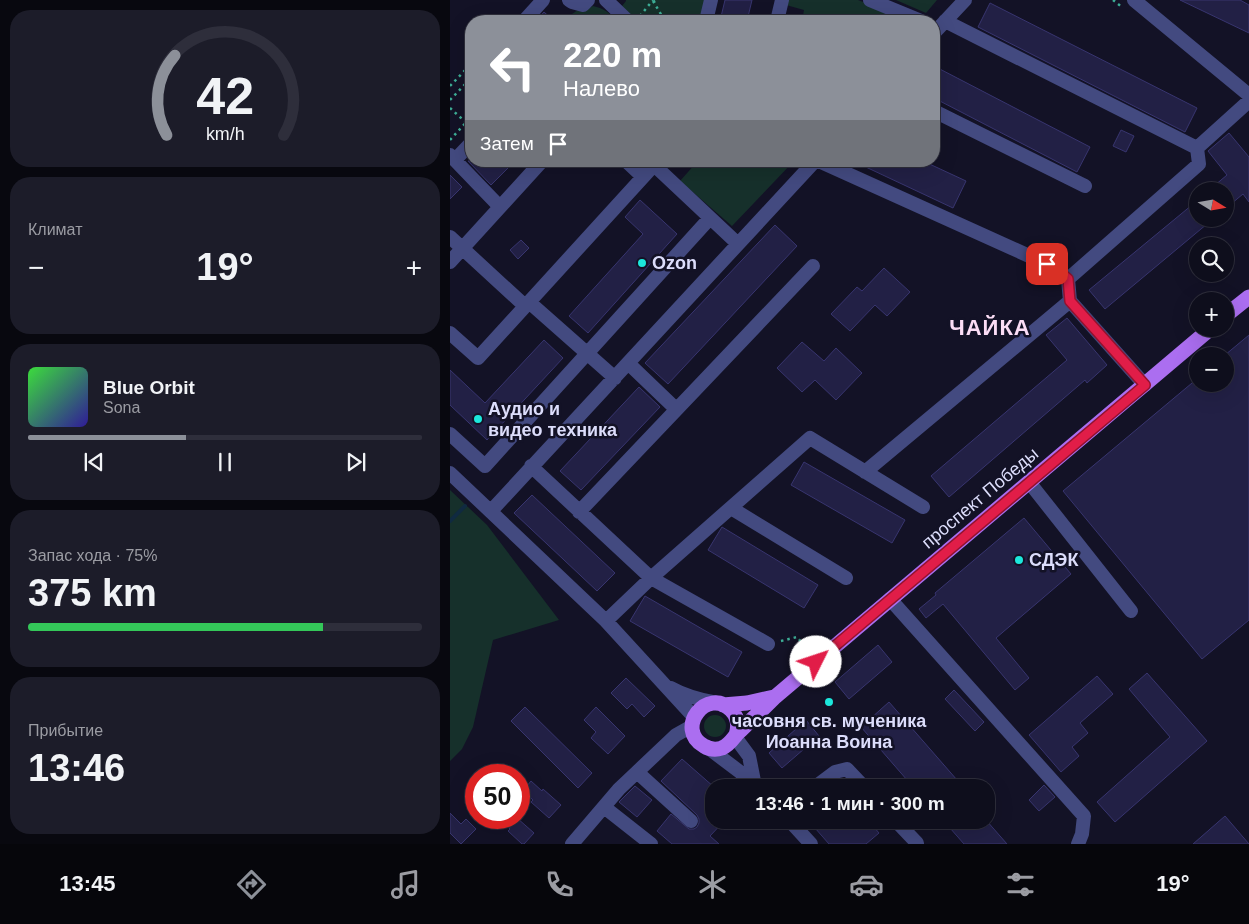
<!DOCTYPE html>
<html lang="ru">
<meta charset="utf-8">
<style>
:root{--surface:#0e0e1c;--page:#1c1c29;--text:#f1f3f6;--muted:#9b9ca3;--line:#2e2e3b;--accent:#8c9099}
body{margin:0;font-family:Arial,sans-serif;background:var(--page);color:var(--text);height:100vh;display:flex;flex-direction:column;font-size:19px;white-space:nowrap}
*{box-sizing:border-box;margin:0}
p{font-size:16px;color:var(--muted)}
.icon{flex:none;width:28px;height:28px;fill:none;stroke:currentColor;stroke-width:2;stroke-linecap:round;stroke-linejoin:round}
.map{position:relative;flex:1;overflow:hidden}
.side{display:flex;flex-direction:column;gap:10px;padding:10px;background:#08080f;width:450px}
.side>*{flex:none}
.top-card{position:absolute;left:15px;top:15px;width:475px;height:152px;border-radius:20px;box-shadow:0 5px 20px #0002,0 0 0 1px var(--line);background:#8c9099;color:#fff;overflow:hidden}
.needle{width:32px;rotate:101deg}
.tools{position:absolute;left:739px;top:182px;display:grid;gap:10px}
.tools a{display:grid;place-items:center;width:45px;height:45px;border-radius:50%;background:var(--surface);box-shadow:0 5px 20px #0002,0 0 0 1px var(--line);font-size:25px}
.speed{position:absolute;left:15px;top:764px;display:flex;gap:10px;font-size:25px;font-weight:700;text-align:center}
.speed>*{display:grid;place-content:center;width:65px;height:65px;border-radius:50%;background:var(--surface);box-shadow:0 5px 20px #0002,0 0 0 1px var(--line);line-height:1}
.speed .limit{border:8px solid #d22;background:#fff;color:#111}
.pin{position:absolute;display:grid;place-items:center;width:42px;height:42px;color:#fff;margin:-21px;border-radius:10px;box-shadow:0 2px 8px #0006}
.me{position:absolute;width:55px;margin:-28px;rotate:49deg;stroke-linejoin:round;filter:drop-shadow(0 0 4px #0008)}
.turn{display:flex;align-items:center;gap:18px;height:105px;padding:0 15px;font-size:22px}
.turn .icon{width:65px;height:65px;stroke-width:2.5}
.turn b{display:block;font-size:35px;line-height:42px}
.then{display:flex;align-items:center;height:48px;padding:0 15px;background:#0003;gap:10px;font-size:19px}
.big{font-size:38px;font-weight:600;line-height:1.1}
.side .widget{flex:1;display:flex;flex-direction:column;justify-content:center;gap:8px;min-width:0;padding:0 18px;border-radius:20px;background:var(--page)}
.side .dial{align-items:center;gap:0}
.dial svg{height:130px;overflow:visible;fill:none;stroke:var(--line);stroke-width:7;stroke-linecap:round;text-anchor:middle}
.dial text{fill:var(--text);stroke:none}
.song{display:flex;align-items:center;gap:15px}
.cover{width:60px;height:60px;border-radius:8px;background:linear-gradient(135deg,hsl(120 70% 55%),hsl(250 70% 35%))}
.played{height:5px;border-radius:2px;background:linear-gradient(90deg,var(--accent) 40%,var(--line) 40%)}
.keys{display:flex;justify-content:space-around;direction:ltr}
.heat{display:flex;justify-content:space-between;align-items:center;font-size:28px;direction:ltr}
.charge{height:8px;border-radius:4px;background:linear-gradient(90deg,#34c759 75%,var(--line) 0)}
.trip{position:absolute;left:255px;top:779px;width:290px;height:50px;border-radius:20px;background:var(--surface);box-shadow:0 5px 20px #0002,0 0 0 1px var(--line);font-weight:600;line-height:50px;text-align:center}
.tabs{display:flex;height:80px;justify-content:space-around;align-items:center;background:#06060b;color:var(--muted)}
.tabs .icon{width:35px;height:35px}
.tabs .on{color:var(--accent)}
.tabs b{font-size:22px;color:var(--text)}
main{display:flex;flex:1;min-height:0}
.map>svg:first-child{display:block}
.green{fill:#16302b}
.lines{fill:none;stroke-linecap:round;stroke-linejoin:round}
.stream{stroke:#102a41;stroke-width:4}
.building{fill:#222045;stroke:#38356f}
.path{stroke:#3dae96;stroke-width:2.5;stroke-dasharray:2.5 4;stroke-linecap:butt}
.minor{stroke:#434a80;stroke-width:14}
.major{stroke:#ab6ef0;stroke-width:15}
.route-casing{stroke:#92132f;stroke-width:12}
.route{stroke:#e11d48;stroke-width:9}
.poi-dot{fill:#1ce7dc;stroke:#131226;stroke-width:2}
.labels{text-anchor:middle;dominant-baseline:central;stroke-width:5;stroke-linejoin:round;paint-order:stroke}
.poi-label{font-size:18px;font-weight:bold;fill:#dcddfb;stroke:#131226;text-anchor:start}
.street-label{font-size:18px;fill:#dcddfb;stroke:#131226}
.district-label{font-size:22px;font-weight:bold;letter-spacing:1px;fill:#fbddf5;stroke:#131226}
</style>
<main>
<section class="side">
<div class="widget dial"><svg viewBox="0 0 100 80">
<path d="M14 69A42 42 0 1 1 86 69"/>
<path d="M14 69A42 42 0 0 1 19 20" stroke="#8c9099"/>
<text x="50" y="56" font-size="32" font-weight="700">42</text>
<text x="50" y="72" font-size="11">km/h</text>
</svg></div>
<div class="widget"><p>Климат</p>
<div class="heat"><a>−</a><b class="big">19°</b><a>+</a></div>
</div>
<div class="widget">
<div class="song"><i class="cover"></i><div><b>Blue Orbit</b><p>Sona</p></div></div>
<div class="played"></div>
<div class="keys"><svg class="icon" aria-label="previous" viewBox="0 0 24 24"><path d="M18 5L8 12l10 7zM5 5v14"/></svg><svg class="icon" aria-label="pause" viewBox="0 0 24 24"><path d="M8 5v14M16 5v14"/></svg><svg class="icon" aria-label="next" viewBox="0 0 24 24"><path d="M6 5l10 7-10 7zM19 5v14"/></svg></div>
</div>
<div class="widget"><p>Запас хода · 75%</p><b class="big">375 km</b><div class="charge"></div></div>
<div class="widget"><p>Прибытие</p><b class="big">13:46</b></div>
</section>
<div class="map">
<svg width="799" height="844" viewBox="0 0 799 844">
<rect width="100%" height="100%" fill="#131226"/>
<!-- green -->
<path class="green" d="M 176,0 L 256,0 L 251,21 L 187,21 L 172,6 L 176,1 Z
M 337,0 L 408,0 L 461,21 L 352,21 L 354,10 L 336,5 Z
M 446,0 L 487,0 L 476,13 Z
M 143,6 C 153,8 160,13 167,21 L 130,21 L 122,14 L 128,10 L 135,10 Z
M 257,161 L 344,161 L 282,226 L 230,181 L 246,163 L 255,164 Z
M 0,490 L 37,525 L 109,620 L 43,640 L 23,727 L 12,749 L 0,761 Z
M254 726a11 11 0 1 1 22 0a11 11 0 1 1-22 0Z"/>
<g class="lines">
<!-- stream -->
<path class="stream" d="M 0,521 L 15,506"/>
</g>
<!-- building -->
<path class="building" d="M 275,0 L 302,0 L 297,21 L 270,21 Z
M 730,0 L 790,0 L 799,5 L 799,33 Z
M 540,3 L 747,108 L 735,132 L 528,27 Z
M 94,12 L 104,21 L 86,21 Z
M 484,66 L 640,147 L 627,172 L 484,98 Z
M 671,130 L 684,136 L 676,152 L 663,146 Z
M 779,133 L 799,157 L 799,202 L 793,194 L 775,209 L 775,191 L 758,191 L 777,175 L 758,151 Z
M 18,161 L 65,161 L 41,185 Z
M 403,161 L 473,161 L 516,181 L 503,208 Z
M 0,175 L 12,187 L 0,199 Z
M 190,200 L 227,234 L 138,333 L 119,316 L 193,234 L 175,217 Z
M 748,200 L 748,219 L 763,219 L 655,309 L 639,290 Z
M 325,225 L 347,246 L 218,384 L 195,363 Z
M 71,240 L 79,248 L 68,259 L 60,250 Z
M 434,268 L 460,292 L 437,316 L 425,305 L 400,331 L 381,314 L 407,287 L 412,291 Z
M 617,318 L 657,365 L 637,383 L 635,380 L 499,497 L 481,476 L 617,360 L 596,335 Z
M 799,335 L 799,620 L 752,659 L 613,491 L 748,378 L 748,384 L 775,384 L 775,355 Z
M 94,340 L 113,358 L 37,440 L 0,405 L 0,370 L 35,403 Z
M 352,342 L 374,361 L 386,348 L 412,373 L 386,400 L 365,380 L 352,392 L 327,368 Z
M 189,387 L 210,407 L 131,490 L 110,471 Z
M 354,462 L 455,520 L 442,543 L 341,485 Z
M 82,495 L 165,573 L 147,591 L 64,513 Z
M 574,518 L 621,574 L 546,638 L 579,678 L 565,690 L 493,604 L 476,618 L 469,609 L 486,595 L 485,593 Z
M 272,527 L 368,585 L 354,608 L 258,550 Z
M 195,596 L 292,652 L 278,677 L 180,621 Z
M 428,645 L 442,662 L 399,699 L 385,682 Z
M 697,673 L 757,741 L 665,822 L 647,802 L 720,737 L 679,689 Z
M 647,676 L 663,694 L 630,723 L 638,733 L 622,747 L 629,756 L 611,772 L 579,735 Z
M 176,678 L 205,706 L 194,717 L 182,704 L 177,709 L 161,693 Z
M 504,690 L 534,722 L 525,731 L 495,699 Z
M 439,702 L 514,788 L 464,788 L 411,727 Z
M 75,707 L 142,773 L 128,788 L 61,721 Z
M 146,707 L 175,736 L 158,754 L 141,738 L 146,732 L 134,720 Z
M 356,720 L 369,736 L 332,768 L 319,753 Z
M 232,759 L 264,787 L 264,820 L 275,820 L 260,836 L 269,844 L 222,844 L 207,831 L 221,814 L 239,829 L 244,829 L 247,827 L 249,823 L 249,819 L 247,815 L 211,781 Z
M 81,781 L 92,791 L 93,789 L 111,805 L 99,818 L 81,802 L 83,800 L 73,791 Z
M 594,785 L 605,797 L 589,811 L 579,800 Z
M 185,786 L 202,800 L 187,817 L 169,802 Z
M 0,813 L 11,824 L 16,819 L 26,829 L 11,844 L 0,833 Z
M 775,816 L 799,844 L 743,844 Z
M 48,818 L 67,818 L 84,833 L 74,844 L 72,844 L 58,831 L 60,829 Z
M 358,820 L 418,820 L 429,833 L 416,844 L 379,844 Z
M 493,820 L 536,820 L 557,844 L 514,844 Z"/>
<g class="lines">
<!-- path -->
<path class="path" d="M 663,0 L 673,8
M 203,1 L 215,21
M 203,2 L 208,0
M 190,16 L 203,0
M 0,86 L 21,64
M 0,100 L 21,78
M 0,108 L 21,127
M 0,140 L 21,117
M 335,161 L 341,167
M 331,641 L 347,637 L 356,648"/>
<!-- minor -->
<path class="minor" d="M 119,0 L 122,2 L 133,5 L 138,0
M 156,0 L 178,21
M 420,0 L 471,21
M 684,0 L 799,95
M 74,21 L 93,0
M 256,21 L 261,0
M 327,21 L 332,0
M 495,21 L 747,148
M 484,33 L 515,0
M 484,111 L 635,186
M 747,148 L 799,101
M 0,155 L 50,207
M 5,160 L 21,143
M 176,161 L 193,177
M 203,161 L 204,165 L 288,244
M 369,161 L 597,264 L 609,272 L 618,279 L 620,301 L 695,385
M 0,237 L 75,306
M 0,262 L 92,161
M 618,279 L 749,164 L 747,148
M 79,302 L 165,378
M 0,333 L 28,358 L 204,165
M 178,363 L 226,409
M 0,434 L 35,466 L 260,218
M 81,466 L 201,578 L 318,644
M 415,472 L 620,301
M 0,473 L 156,621 L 244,717
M 579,482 L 681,611
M 281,508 L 396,578
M 41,511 C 148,394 257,278 365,161
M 129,512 L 363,266
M 440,599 L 634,816 L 632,834 L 628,844
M 156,621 L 201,578 L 360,438 L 473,507
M 221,688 C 235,696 251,700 267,703
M 285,737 L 299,756 L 304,781
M 257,747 L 290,772 L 304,781 L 310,788
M 187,772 L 241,821
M 365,787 L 385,772 L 397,769 L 415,788
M 154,807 L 201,844
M 339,820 L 361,844
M 445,820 L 467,843 L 467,844
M 122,844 L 169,789 L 187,772 L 226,735 L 242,726"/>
<!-- major -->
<path class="major" d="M 775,316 L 799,297
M 273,705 L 297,703 L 324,697
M 286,735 C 289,726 288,717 281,710 C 257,686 224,729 254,746 C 259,749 266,750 272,748 C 279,745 282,740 286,735 C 289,731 294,728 297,724 C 307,715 316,706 325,697 L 760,329"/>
</g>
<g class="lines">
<defs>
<path id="route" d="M 366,662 L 695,385 L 620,301 L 618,279 L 610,272 L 597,264"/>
</defs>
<!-- route casing -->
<use href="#route" class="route-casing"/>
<!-- route -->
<use href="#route" class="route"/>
</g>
<!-- markers -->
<g class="poi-dot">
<circle cx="192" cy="263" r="5"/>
<circle cx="28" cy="419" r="5"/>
<circle cx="569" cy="560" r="5"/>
<circle cx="379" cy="702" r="5"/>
</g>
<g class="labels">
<!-- poi labels -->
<g class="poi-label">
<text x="202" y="263">Ozon</text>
<text x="38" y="409">Аудио и<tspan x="38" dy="21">видео техника</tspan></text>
<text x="579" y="560">СДЭК</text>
<text x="379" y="721" text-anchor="middle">часовня св. мученика<tspan x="379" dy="21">Иоанна Воина</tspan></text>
</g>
<!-- street labels -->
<g class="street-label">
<text transform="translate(530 498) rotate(-40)">проспект Победы</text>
</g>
<!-- district labels -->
<g class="district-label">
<text x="540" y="327">ЧАЙКА</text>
</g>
</g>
</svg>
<div class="tools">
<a><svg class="needle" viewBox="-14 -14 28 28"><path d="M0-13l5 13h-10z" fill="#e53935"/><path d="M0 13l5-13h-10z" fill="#9b9ca3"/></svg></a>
<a><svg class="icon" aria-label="search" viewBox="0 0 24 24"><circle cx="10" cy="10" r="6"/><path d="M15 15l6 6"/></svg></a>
<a>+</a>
<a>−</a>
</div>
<div class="speed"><div class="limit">50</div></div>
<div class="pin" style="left:597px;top:264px;background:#d93025"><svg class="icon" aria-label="arrive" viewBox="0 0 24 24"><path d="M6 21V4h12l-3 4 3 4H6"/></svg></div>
<svg class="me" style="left:366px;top:662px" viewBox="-20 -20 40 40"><circle r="19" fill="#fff"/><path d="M0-13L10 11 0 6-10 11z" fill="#e11d48"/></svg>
<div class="trip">13:46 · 1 мин · 300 m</div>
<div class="top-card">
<div class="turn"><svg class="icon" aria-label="left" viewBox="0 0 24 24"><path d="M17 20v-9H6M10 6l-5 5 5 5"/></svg><div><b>220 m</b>Налево</div></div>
<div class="then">Затем<svg class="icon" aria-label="arrive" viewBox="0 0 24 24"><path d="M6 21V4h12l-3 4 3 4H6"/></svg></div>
</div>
</div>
</main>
<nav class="tabs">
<b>13:45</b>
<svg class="icon on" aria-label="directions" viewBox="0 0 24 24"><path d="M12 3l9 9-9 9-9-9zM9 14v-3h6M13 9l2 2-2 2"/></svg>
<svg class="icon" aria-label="music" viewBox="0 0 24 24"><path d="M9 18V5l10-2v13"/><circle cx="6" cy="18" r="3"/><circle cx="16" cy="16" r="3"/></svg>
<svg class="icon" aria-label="phone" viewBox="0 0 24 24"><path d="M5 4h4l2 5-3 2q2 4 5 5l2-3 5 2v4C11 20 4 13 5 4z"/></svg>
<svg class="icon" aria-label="climate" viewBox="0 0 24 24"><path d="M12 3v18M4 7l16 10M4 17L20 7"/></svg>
<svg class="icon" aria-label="car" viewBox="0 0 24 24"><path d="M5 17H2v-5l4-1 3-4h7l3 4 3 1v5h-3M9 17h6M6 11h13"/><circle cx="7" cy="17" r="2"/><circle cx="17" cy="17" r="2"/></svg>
<svg class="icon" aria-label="filters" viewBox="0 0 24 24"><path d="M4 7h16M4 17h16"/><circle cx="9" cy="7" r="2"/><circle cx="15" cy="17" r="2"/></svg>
<b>19°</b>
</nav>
